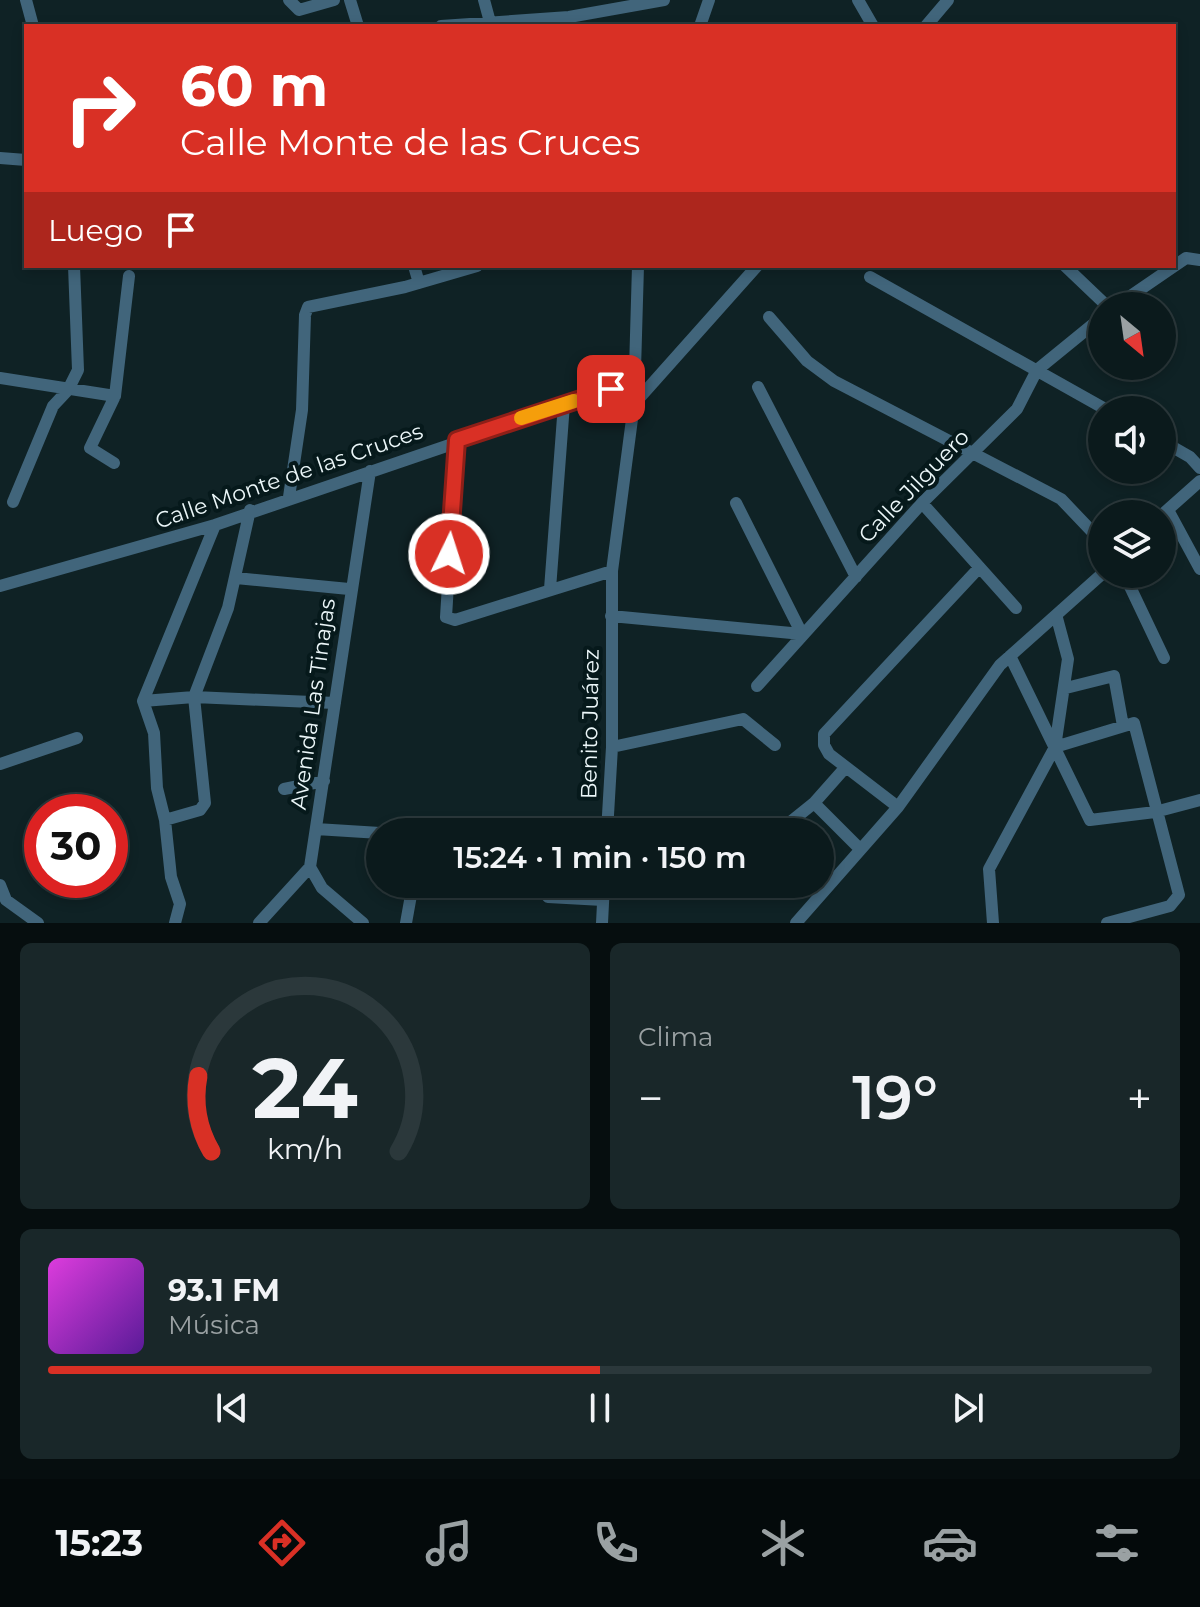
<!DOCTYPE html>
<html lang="es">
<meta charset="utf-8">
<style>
:root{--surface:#0b1a1c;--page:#192729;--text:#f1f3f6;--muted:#9aa1a3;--line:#2b383b;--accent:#d93025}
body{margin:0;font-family:Montserrat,sans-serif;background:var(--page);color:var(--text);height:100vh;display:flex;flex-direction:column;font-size:30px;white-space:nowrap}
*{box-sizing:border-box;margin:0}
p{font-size:26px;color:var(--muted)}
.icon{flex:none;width:44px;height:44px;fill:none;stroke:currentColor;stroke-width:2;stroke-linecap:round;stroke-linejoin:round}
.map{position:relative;height:923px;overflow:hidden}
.drawer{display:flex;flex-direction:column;gap:20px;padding:20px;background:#060e0f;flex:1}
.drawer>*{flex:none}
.hud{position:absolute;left:24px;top:24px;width:1152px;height:244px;border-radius:0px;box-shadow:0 4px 12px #0003,0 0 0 2px var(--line);background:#d93025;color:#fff;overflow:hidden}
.needle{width:52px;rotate:151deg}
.fabs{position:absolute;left:1088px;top:292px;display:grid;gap:16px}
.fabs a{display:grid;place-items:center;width:88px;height:88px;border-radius:50%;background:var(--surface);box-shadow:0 4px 12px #0003,0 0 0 2px var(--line);font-size:40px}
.speed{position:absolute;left:24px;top:794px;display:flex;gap:16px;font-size:40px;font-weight:700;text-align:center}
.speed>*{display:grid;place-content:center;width:104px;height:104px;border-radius:50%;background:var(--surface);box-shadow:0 4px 12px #0003,0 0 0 2px var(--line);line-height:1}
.speed .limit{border:12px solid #d22;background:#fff;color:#111}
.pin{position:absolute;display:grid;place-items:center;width:68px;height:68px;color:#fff;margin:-34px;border-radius:16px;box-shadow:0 4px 12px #0006}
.me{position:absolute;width:88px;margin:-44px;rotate:4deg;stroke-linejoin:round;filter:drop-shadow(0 0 6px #0008)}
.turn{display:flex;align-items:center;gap:28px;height:168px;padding:0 24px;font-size:36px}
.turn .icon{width:104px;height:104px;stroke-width:2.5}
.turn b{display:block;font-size:56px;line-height:68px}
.then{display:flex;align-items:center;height:76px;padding:0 24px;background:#0003;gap:16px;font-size:30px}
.big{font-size:60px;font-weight:600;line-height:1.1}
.drawer .widget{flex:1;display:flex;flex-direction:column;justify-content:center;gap:12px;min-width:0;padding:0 28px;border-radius:12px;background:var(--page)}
.drawer .dial{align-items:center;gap:0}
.dial svg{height:208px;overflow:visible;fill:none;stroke:var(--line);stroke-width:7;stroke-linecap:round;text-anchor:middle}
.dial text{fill:var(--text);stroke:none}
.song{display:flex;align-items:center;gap:24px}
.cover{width:96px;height:96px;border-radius:12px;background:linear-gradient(135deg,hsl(300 70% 55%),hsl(270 70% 35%))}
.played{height:8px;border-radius:4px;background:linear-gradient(90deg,var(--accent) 50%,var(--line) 50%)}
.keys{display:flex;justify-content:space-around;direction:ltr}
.heat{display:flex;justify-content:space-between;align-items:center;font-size:44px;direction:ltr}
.drawer .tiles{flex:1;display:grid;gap:20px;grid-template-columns:1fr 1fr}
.widget:last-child{grid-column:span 2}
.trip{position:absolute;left:366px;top:818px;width:468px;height:80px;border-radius:40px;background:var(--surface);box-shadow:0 4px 12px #0003,0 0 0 2px var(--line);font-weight:600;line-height:80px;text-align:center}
.tabs{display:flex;height:128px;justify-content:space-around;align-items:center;background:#040a0b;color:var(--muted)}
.tabs .icon{width:56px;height:56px}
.tabs .selected{color:var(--accent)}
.tabs b{font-size:36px;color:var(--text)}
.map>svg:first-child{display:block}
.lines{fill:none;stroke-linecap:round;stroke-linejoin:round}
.minor{stroke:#41657b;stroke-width:12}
.route-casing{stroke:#8d1f18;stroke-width:20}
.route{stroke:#d93025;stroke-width:14}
.slow{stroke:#f59e0b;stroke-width:14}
.labels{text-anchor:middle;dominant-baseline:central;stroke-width:8;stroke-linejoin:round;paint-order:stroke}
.street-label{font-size:22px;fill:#ecf7f9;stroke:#06191b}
</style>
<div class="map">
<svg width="1200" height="923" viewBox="0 0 1200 923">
<rect width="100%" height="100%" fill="#0f2225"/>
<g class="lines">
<!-- minor -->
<path class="minor" d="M 26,0 L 33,26
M 289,0 L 299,10 L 334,0
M 350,0 L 358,26
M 484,0 L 490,22
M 858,0 L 873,26
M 441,26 L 569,17 L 664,0
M 700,26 L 709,0
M 926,26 L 948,0
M 0,158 L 26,160
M 414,266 L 419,283
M 1065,266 L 1107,306
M 870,277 L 1107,410
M 1116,306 L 1186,258 L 1200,260
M 769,317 L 807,361 L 834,381 L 1061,499 L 1102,542
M 0,378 L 115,396
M 758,387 L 856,577
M 634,404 L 757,266
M 457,440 L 446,617 L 455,620 L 612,571
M 1162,441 L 1190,457 L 1200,468
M 114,463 L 90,448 L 115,396 L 129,276
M 289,497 L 302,410 L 305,315 L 308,307 L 405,287 L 477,266
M 13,502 L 53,406 L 68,390 L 78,370 L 74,266
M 922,503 L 1016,608
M 1168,510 L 1200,569
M 1164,513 L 1200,481
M 1124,574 L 1164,658
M 236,578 L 349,589
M 0,586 L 215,525 L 634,382
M 550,589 L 564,404
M 611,616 L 802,634 L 736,503
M 1010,656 L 1090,820 L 1155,812 L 1200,800
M 757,686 L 922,503 L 1017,409 L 1037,370 L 1102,317
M 1066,688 L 1114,676 L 1123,726
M 143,701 L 194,697 L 335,703
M 612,747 L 743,719 L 775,745
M 1055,747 L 1134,723 L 1179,895 L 1170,906 L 1107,923
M 0,764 L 77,738
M 284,789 L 324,781
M 814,803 L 860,849
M 898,807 L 829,754 L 824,745 L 824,734 L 978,569
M 165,820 L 200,810 L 205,803 L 194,697 L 228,608 L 250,510
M 514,822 L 518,832
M 316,829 L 380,833
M 607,832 L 612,747 L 612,571 L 634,404 L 638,266
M 778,832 L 814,803 L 845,768
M 310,867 L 322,888 L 363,923
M 539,884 L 548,897 L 603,900
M 0,885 L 6,900 L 38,923
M 175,923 L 180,904 L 171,877 L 165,820 L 157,788 L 154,733 L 143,701 L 215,525
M 259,923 L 310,867 L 370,471
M 406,923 L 413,884
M 602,923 L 604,884
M 796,923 L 898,807 L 1000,665 L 1102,574
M 993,923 L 989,869 L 1055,747 L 1068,659 L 1057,618"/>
</g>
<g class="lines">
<defs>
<path id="route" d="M 449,554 L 457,440 L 611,389"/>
</defs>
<!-- route casing -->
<use href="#route" class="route-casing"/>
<!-- route -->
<use href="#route" class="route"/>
<!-- slow -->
<path class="slow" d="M 521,418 L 574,401"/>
</g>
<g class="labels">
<!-- street labels -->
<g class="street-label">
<text transform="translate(289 476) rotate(-19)">Calle Monte de las Cruces</text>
<text transform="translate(914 486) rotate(-46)">Calle Jilguero</text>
<text transform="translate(313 704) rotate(-82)">Avenida Las Tinajas</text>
<text transform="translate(590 724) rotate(-89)">Benito Juárez</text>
</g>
</g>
</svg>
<div class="fabs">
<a><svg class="needle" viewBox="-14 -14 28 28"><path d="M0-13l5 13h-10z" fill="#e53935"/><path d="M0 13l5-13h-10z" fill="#9aa1a3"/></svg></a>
<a><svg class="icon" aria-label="sound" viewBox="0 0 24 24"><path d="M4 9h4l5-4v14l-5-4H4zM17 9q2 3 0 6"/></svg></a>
<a><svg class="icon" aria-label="layers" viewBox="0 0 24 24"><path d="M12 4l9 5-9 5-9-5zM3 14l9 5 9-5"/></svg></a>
</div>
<div class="speed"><div class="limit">30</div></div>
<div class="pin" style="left:611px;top:389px;background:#d93025"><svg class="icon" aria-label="arrive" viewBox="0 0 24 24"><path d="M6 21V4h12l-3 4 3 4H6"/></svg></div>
<svg class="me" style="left:449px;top:554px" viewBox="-20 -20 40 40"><circle r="17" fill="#d93025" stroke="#fff" stroke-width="3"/><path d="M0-11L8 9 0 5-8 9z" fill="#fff"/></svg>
<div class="trip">15:24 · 1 min · 150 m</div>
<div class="hud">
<div class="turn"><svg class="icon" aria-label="right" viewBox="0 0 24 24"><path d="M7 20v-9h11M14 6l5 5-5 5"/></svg><div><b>60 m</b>Calle Monte de las Cruces</div></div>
<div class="then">Luego<svg class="icon" aria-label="arrive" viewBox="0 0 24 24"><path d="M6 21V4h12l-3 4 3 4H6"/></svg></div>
</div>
</div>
<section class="drawer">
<div class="tiles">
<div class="widget dial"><svg viewBox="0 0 100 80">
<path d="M14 69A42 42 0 1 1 86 69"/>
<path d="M14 69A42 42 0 0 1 9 40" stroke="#d93025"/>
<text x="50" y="56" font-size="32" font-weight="700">24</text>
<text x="50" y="72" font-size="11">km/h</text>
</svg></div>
<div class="widget"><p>Clima</p>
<div class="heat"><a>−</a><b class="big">19°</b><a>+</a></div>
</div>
<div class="widget">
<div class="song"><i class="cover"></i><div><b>93.1 FM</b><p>Música</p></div></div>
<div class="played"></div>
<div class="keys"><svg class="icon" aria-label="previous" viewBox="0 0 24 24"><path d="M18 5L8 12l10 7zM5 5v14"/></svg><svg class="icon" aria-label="pause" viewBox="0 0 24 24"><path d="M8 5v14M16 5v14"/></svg><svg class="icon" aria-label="next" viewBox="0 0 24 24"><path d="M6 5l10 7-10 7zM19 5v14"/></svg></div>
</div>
</div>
</section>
<nav class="tabs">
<b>15:23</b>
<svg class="icon selected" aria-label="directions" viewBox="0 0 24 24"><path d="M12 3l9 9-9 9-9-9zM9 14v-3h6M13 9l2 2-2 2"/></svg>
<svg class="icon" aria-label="music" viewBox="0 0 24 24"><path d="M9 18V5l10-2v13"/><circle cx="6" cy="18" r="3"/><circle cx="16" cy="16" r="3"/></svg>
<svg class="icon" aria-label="phone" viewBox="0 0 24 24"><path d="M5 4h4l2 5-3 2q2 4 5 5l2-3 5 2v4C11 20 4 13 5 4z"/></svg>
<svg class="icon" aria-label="climate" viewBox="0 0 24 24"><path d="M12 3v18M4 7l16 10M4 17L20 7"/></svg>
<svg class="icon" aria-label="car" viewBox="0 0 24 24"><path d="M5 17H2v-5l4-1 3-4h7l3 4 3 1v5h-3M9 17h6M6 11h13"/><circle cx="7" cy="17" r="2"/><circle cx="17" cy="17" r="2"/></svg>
<svg class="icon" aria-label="filters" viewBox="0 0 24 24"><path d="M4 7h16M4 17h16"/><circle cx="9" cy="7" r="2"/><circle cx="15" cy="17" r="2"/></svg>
</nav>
